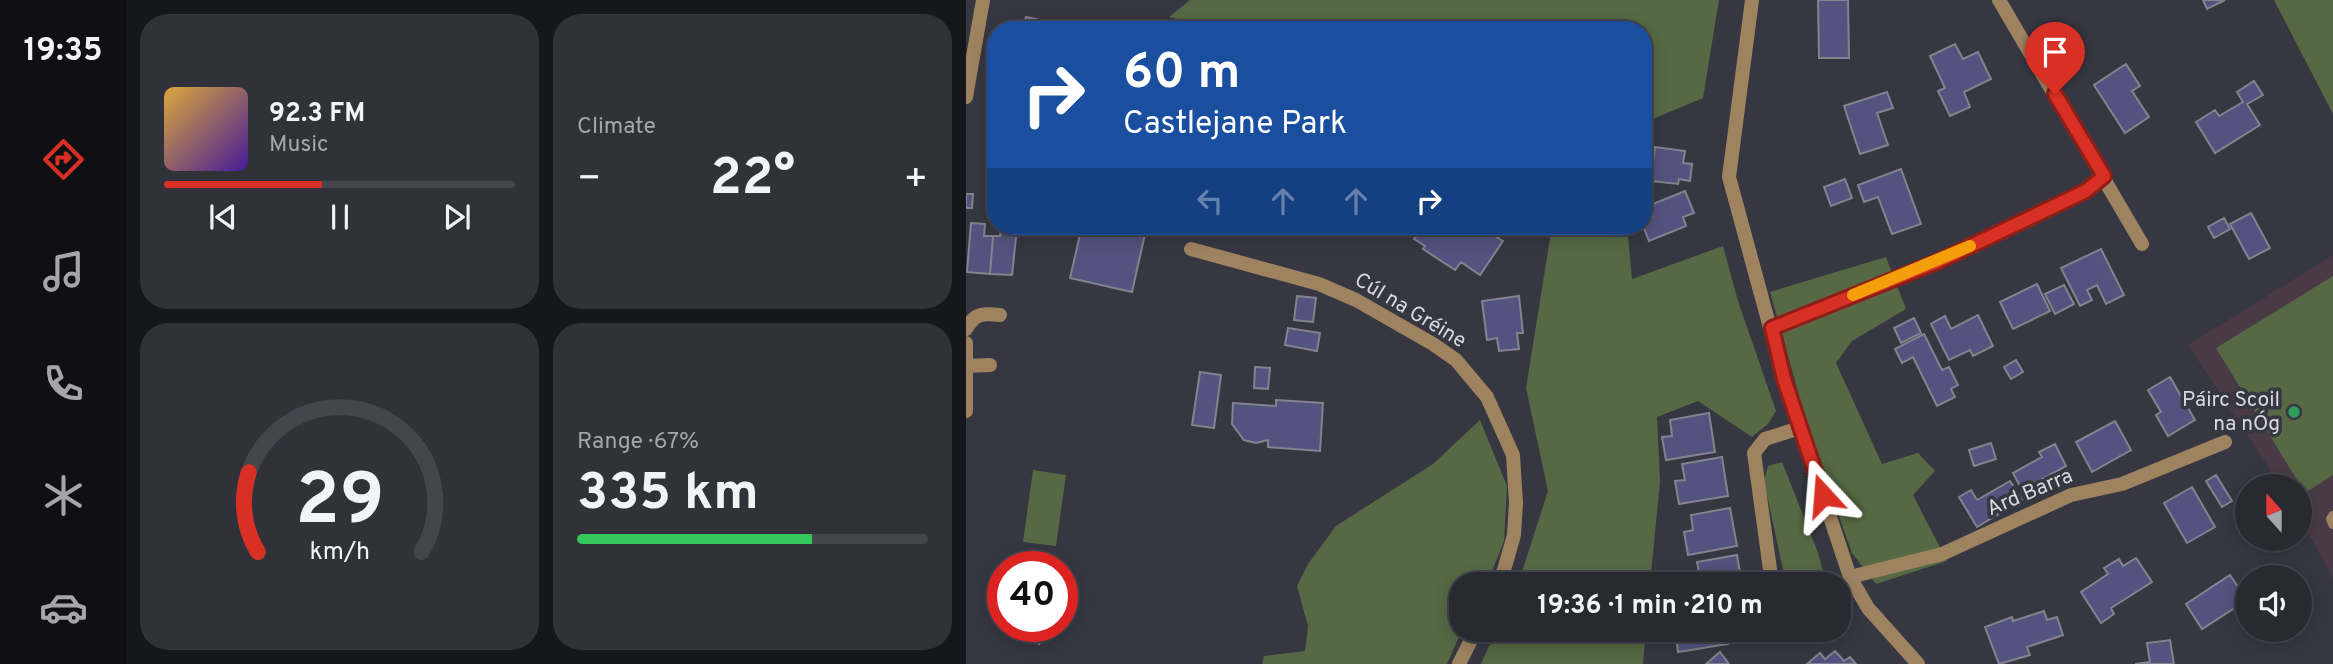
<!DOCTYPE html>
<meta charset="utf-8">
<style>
:root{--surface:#282931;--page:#303139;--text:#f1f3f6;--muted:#a5a6ab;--line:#44454d;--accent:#d93025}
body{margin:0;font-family:Overpass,sans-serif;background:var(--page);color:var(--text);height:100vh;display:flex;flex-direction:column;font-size:26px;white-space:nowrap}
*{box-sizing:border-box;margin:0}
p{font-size:23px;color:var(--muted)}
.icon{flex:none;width:38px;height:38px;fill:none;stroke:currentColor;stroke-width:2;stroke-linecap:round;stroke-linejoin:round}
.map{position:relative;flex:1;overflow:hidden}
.drawer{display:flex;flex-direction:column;gap:14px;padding:14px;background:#16171b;width:840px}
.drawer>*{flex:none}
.hud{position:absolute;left:21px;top:21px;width:665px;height:214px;border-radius:28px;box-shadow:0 4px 18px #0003,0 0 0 2px var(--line);background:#1a4fa0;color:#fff;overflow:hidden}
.needle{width:46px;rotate:339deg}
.controls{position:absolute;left:1269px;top:474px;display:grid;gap:14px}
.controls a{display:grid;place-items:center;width:77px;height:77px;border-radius:50%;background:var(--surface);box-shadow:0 4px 18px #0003,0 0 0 2px var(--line);font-size:35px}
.speed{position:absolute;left:21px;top:551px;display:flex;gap:14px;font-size:35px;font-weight:700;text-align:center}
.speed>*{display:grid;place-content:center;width:91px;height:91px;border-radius:50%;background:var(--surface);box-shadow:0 4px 18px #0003,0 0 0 2px var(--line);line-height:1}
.speed .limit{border:10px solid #d22;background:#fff;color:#111}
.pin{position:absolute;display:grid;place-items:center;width:60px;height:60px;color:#fff;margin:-72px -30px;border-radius:50% 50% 50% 0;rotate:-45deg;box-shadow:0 0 7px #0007}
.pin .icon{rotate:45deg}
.me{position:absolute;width:77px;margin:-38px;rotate:341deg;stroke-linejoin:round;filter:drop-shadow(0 0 5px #0008)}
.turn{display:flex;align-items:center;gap:24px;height:147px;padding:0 21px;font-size:32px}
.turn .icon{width:91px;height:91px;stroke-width:2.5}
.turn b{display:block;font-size:49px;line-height:60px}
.lanes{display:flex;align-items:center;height:66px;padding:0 21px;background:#0003;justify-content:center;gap:35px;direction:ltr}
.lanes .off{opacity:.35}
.big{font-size:52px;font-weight:700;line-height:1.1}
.drawer .widget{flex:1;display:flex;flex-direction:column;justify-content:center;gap:10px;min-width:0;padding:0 24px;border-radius:28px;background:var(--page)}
.drawer .dial{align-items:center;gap:0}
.dial svg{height:182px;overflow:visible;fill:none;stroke:var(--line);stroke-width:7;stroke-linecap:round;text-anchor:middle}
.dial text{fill:var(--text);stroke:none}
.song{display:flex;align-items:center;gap:21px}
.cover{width:84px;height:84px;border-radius:10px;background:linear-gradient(135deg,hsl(40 70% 55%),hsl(260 70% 35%))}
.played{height:7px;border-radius:4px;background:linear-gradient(90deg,var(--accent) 45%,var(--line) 45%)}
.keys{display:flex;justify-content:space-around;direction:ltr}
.heat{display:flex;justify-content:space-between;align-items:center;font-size:38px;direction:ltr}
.charge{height:10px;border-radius:5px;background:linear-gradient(90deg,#34c759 67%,var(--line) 0)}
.drawer .tiles{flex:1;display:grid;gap:14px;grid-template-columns:repeat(2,1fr)}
.trip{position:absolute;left:483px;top:572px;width:402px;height:70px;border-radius:28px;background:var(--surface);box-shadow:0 4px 18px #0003,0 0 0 2px var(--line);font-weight:700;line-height:70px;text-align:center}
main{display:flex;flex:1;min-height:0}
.menu{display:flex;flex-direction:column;width:126px;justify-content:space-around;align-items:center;background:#101014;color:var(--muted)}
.menu .icon{width:49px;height:49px}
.menu .active{color:var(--accent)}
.menu b{font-size:32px;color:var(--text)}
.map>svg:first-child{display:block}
.education{fill:#4a3a46}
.green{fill:#566944}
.building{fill:#53537f;stroke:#82838f;stroke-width:2}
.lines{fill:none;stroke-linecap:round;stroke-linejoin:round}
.service{stroke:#9f8361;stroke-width:10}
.minor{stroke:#9f8361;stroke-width:14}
.tertiary{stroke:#9f8361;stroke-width:14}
.route-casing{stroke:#8d1f18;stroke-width:18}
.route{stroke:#d93025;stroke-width:12}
.slow{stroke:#f59e0b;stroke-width:12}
.leisure-dot{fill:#2e9e5b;stroke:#363741;stroke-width:2.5}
.labels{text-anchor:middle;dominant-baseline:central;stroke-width:7;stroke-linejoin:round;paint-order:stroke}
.street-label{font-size:21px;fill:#d8d8df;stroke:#363741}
.poi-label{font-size:21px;fill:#d8d8df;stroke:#363741;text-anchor:end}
</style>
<main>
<nav class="menu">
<b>19:35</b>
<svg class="icon active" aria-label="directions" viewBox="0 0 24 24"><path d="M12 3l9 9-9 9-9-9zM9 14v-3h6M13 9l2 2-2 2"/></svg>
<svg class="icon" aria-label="music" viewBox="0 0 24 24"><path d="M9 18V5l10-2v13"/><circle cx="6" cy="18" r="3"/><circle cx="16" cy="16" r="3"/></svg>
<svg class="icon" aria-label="phone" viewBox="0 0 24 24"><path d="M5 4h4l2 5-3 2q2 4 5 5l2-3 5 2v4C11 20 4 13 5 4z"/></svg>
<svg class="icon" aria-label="climate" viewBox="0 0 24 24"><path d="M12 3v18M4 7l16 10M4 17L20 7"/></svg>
<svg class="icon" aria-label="car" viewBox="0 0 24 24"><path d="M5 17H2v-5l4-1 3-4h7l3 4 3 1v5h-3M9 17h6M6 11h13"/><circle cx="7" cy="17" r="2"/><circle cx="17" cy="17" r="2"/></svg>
</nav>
<section class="drawer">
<div class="tiles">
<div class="widget">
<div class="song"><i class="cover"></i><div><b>92.3 FM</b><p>Music</p></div></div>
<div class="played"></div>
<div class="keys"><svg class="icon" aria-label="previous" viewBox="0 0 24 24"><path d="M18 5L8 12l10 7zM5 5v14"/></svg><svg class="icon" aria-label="pause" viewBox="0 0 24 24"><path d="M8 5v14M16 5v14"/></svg><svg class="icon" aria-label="next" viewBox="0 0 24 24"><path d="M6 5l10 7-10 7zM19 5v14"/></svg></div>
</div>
<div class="widget"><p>Climate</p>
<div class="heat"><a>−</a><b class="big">22°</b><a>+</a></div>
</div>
<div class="widget dial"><svg viewBox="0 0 100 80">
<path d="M14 69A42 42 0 1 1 86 69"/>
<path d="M14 69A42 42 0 0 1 10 34" stroke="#d93025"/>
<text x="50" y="56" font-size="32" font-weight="700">29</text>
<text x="50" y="72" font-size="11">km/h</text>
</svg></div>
<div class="widget"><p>Range · 67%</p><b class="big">335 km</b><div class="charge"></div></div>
</div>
</section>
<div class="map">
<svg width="1367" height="664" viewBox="0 0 1367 664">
<rect width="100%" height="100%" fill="#363741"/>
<!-- education -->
<path class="education" d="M 1367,255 L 1367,578 L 1334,518 L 1334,486 L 1315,486 L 1222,345 Z"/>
<!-- green -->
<path class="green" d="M 224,0 L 753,0 L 737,98 L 677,123 L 677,30 L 263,30 L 203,17 Z
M 1308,0 L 1367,0 L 1367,114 Z
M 586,226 L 661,226 L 666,279 L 757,246 L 772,301 L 810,411 L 802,424 L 786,437 L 732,401 L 691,417 L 694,481 L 684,584 L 552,584 L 582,491 L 560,388 Z
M 920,257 L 940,309 L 886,341 L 870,363 L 916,464 L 952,453 L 969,471 L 947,495 L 981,561 L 910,584 L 886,553 L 845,438 L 804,292 Z
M 1367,276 L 1367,475 L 1339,493 L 1250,348 Z
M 514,420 L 541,486 L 538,541 L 521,584 L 495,584 L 496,630 L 481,664 L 296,664 L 298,656 L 339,651 L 342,626 L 331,586 L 342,564 L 370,526 L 467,464 Z
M 816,462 L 851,550 L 861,584 L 820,584 L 798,481 L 802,466 Z
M 67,470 L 100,475 L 90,546 L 57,542 Z
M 873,628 L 875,634 L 864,642 L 849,637 L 845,630 L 873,630 Z
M 537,630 L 680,630 L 677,664 L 515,664 L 523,646 L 535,637 Z"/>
<!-- building -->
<path class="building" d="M 852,0 L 882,0 L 883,58 L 853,58 Z
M 1237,0 L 1259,0 L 1241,9 Z
M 60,17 L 91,24 L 90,30 L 57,30 Z
M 989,44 L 997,59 L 1012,52 L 1025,79 L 998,92 L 1004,107 L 984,116 L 972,91 L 979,88 L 964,56 Z
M 1160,64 L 1174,86 L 1166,91 L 1183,117 L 1159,133 L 1128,85 Z
M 1288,81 L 1297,95 L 1281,104 L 1294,125 L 1249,153 L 1230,122 L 1249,110 L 1253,116 L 1277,102 L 1271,92 Z
M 921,92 L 927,108 L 911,113 L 922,145 L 894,154 L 878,106 Z
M 689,147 L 719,151 L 717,163 L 726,164 L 724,181 L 713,179 L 712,184 L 677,180 L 677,160 L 687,161 Z
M 935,169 L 955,224 L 926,234 L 912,197 L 898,202 L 892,185 Z
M 879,179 L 886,198 L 865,206 L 858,187 Z
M 719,191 L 728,213 L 717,217 L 720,226 L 683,241 L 677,226 L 677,219 L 686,216 L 682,206 Z
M 0,194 L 7,194 L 6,208 L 0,208 Z
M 1285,213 L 1304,248 L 1283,259 L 1264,224 Z
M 1258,218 L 1264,229 L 1248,238 L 1242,227 Z
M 5,223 L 19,224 L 18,236 L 27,236 L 24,274 L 1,272 Z
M 116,226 L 143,226 L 179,234 L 166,292 L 104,278 Z
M 457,226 L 528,226 L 529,236 L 537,241 L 514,275 L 495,262 L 489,270 L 457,249 L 459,246 L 448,239 Z
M 35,227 L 51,228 L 46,275 L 24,274 L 27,236 L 34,236 Z
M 1135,249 L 1158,295 L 1140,304 L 1131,285 L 1121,290 L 1126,300 L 1114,306 L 1095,268 Z
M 1071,284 L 1084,311 L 1047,329 L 1034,302 Z
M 1098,285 L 1108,304 L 1089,314 L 1079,294 Z
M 331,296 L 350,298 L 347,322 L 328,320 Z
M 553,296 L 557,333 L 551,333 L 553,349 L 533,351 L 531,338 L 521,340 L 516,301 Z
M 1012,315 L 1027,346 L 1007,356 L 1004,350 L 983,360 L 965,324 L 979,316 L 985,329 Z
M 948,318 L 955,333 L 935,343 L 928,328 Z
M 322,328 L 354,333 L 351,351 L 319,345 Z
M 958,334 L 976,370 L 983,367 L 992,385 L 985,389 L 989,397 L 971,406 L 947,357 L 936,363 L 929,349 Z
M 1050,360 L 1057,372 L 1045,379 L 1038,367 Z
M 289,367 L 304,368 L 302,389 L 288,388 Z
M 234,372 L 255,375 L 248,428 L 226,425 Z
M 1204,377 L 1229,420 L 1202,436 L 1190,415 L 1195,412 L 1182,390 Z
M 310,400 L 357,403 L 354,451 L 302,447 L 302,440 L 290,443 L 278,440 L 266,424 L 267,403 L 310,406 Z
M 743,413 L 749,452 L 700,460 L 696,437 L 706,436 L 704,420 Z
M 1149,421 L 1165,450 L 1126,472 L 1110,442 Z
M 1025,443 L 1030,459 L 1008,466 L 1003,450 Z
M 1089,444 L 1100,466 L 1056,490 L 1047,473 L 1076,457 L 1073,452 Z
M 756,457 L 762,496 L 713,504 L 709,481 L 719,480 L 716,464 Z
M 1250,475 L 1266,501 L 1256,507 L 1240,481 Z
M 1044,481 L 1056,500 L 1011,527 L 993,497 L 1005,490 L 1011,500 Z
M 1226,487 L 1249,527 L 1221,543 L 1198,503 Z
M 764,508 L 771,546 L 722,555 L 718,532 L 727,530 L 725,515 Z
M 771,555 L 776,584 L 725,584 L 724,579 L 734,577 L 731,562 Z
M 1170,558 L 1186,582 L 1145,608 L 1148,614 L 1135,623 L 1115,592 L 1142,574 L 1138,568 L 1153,559 L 1157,566 Z
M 1264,575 L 1281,600 L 1236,629 L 1220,604 Z
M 1078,611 L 1081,620 L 1091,617 L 1097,635 L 1061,647 L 1064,655 L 1033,664 L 1019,627 L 1046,617 L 1047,621 Z
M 58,626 L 86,626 L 73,644 L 55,630 Z
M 709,630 L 759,630 L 762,644 L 712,652 Z
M 1204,640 L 1208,664 L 1169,664 L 1184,662 L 1181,643 Z
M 869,651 L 878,661 L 884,657 L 890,664 L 841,664 L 854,653 L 859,659 Z
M 754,652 L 763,664 L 740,664 Z"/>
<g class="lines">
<!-- service -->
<path class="service" d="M 1367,516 L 1365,519 L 1367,524"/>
<!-- minor -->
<path class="minor" d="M 1033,0 L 1176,244
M 0,97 L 17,0
M 225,249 L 353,284 L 390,300 L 467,344 L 490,360 L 521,397 L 547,455 L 550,503 L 548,535 L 538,570 L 532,584
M 806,328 L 971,262 L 1120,191 L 1138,176
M 0,329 C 9,313 17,313 34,315
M 0,343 L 0,411
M 0,366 L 24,365
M 884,577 L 976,554 L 1105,495 L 1156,484 L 1259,442
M 806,584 L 788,453 L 799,439 L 834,428
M 811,630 L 811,632
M 493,664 L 510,630"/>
<!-- tertiary -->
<path class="tertiary" d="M 786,0 L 763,177 L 818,379 L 884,577 L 902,608 L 952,664"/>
</g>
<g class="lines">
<defs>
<path id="route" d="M 857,495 L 818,379 L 806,328 L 971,262 L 1120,191 L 1138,176 L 1089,94"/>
</defs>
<!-- route casing -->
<use href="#route" class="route-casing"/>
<!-- route -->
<use href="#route" class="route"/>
<!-- slow -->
<path class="slow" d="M 887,295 L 1004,246"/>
</g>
<!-- markers -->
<circle class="leisure-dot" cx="1328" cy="412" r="7"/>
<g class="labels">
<!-- street labels -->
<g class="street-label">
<text transform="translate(444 311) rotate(31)">Cúl na Gréine</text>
<text transform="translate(1064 493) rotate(-23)">Ard Barra</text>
</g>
<!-- poi labels -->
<g class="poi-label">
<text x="1314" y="400">Páirc Scoil<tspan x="1314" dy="24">na nÓg</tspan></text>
</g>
</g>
</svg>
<div class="controls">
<a><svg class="needle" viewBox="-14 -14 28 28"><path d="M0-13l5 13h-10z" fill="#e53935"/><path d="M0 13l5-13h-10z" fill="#a5a6ab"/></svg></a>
<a><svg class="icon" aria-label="sound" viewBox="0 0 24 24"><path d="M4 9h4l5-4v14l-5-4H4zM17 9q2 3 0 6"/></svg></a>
</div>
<div class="speed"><div class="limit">40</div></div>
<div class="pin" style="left:1089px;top:94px;background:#d93025"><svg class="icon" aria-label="arrive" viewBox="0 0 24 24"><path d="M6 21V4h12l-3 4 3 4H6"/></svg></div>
<svg class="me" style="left:857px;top:495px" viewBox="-20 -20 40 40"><path d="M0-17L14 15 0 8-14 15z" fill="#d93025" stroke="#fff" stroke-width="4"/></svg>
<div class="trip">19:36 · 1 min · 210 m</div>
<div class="hud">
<div class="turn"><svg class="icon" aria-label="right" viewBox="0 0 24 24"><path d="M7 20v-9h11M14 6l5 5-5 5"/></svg><div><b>60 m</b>Castlejane Park</div></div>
<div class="lanes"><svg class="icon off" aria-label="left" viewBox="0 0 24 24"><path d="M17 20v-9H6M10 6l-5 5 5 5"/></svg><svg class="icon off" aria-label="ahead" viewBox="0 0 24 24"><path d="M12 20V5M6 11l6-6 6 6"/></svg><svg class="icon off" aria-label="ahead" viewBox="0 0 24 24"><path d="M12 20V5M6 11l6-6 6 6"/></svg><svg class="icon" aria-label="right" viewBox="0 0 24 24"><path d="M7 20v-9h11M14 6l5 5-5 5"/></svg></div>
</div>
</div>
</main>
